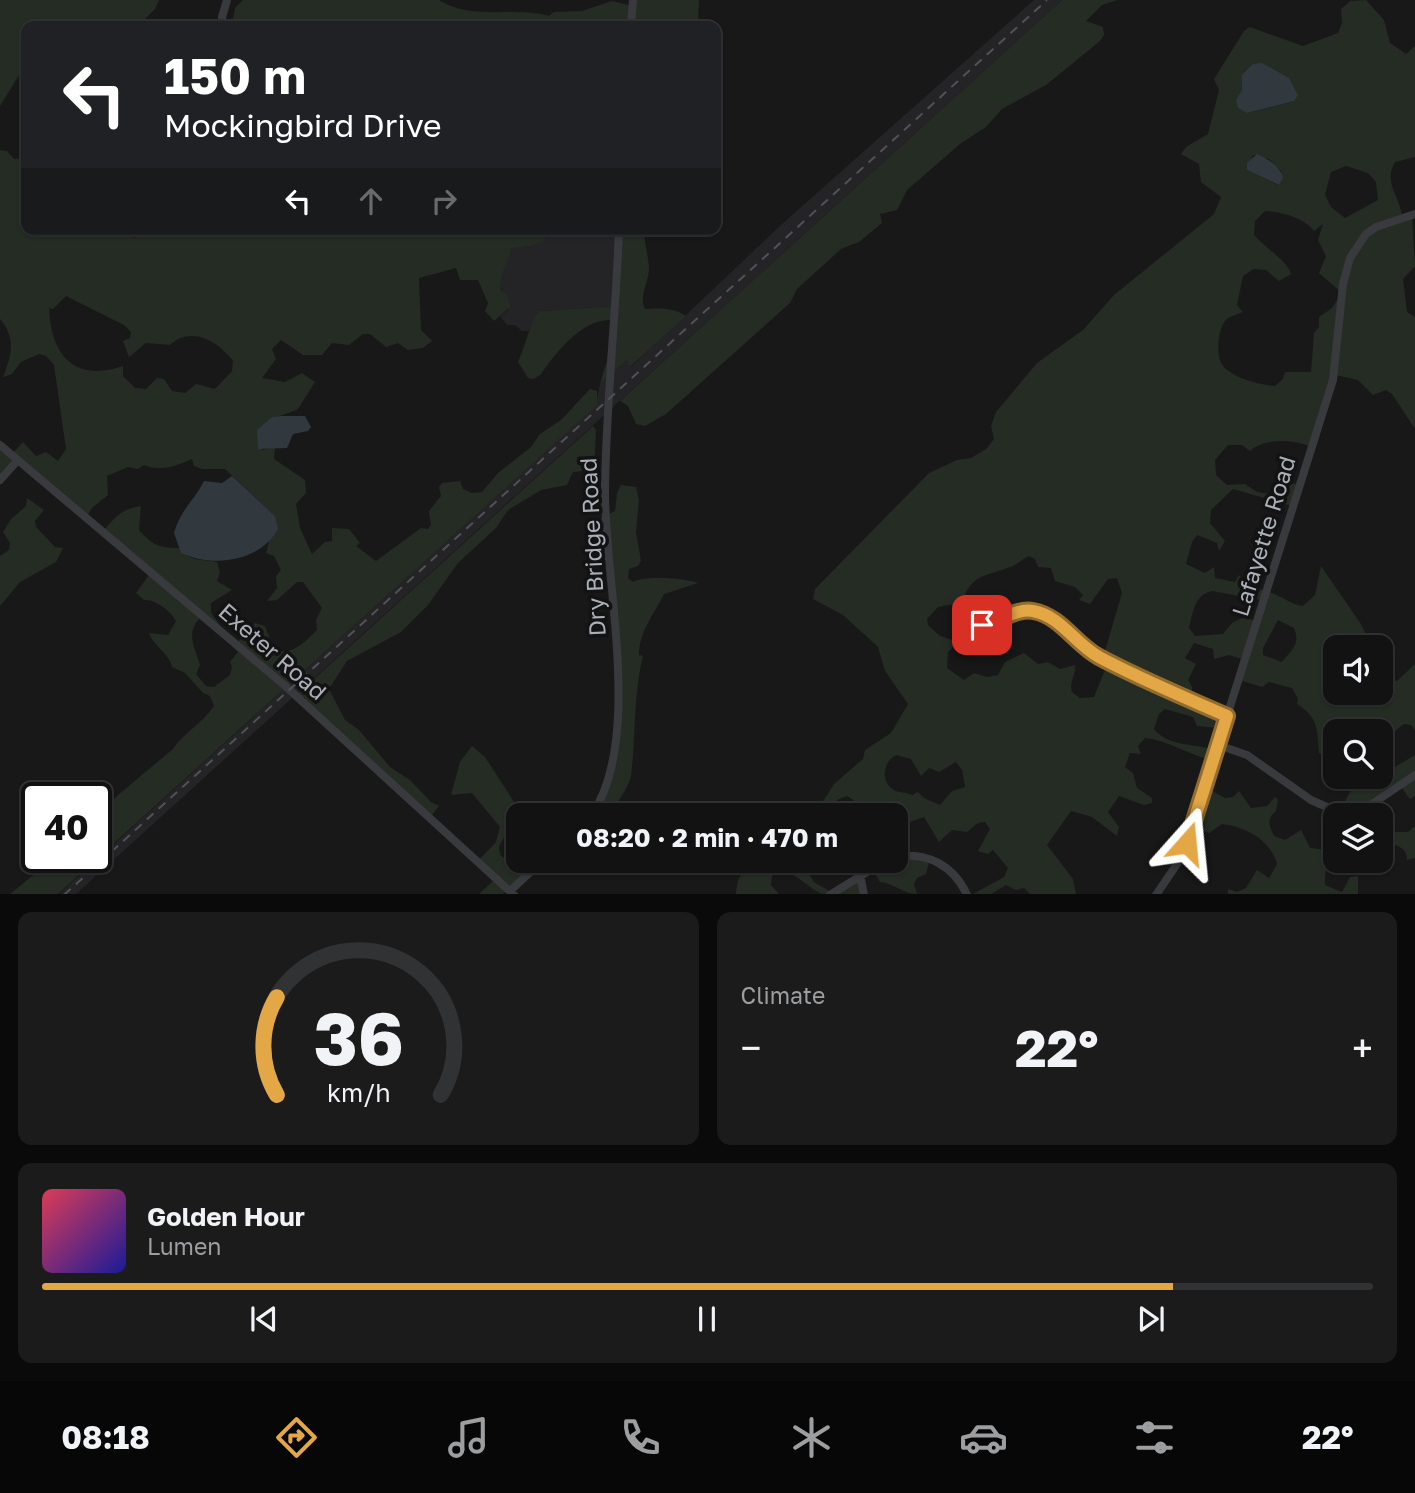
<!DOCTYPE html>
<meta charset="utf-8">
<style>
:root{--surface:#121213;--page:#1b1b1c;--text:#f1f3f6;--muted:#9c9ea0;--line:#313233;--accent:#e3a746}
body{margin:0;font-family:"Golos Text",sans-serif;background:var(--page);color:var(--text);height:100vh;display:flex;flex-direction:column;font-size:26px;white-space:nowrap}
*{box-sizing:border-box;margin:0}
p{font-size:23px;color:var(--muted)}
.icon{flex:none;width:38px;height:38px;fill:none;stroke:currentColor;stroke-width:2;stroke-linecap:round;stroke-linejoin:round}
.map{position:relative;height:894px;overflow:hidden}
.side{display:flex;flex-direction:column;gap:18px;padding:18px;background:#0a0a0a;flex:1}
.side>*{flex:none}
.hud{position:absolute;left:21px;top:21px;width:700px;height:214px;border-radius:14px;box-shadow:0 2px 5px #0004,0 0 0 2px var(--line);background:#202124;color:#fff;overflow:hidden}
.tools{position:absolute;left:1323px;top:635px;display:grid;gap:14px}
.tools a{display:grid;place-items:center;width:70px;height:70px;border-radius:14px;background:var(--surface);box-shadow:0 2px 5px #0004,0 0 0 2px var(--line);font-size:35px}
.speed{position:absolute;left:21px;top:782px;display:flex;gap:14px;font-size:35px;font-weight:700;text-align:center}
.speed>*{display:grid;place-content:center;width:91px;height:91px;border-radius:50%;background:var(--surface);box-shadow:0 2px 5px #0004,0 0 0 2px var(--line);line-height:1}
.speed .limit{border:4px solid #111;border-radius:10px;background:#fff;color:#111}
.pin{position:absolute;display:grid;place-items:center;width:60px;height:60px;color:#fff;margin:-30px;border-radius:14px;box-shadow:0 4px 10px #0006}
.me{position:absolute;width:77px;margin:-38px;rotate:18deg;stroke-linejoin:round;filter:drop-shadow(0 0 5px #0008)}
.turn{display:flex;align-items:center;gap:24px;height:147px;padding:0 28px;font-size:32px}
.turn .icon{width:91px;height:91px;stroke-width:2.5}
.turn b{display:block;font-size:49px;line-height:60px}
.lanes{display:flex;align-items:center;height:66px;padding:0 28px;background:#0003;justify-content:center;gap:35px;direction:ltr}
.lanes .off{opacity:.35}
.big{font-size:52px;font-weight:700;line-height:1.1}
.side .card{flex:1;display:flex;flex-direction:column;justify-content:center;gap:10px;min-width:0;padding:0 24px;border-radius:14px;background:var(--page)}
.side .dial{align-items:center;gap:0}
.dial svg{height:182px;overflow:visible;fill:none;stroke:var(--line);stroke-width:7;stroke-linecap:round;text-anchor:middle}
.dial text{fill:var(--text);stroke:none}
.song{display:flex;align-items:center;gap:21px}
.cover{width:84px;height:84px;border-radius:10px;background:linear-gradient(135deg,hsl(350 70% 55%),hsl(240 70% 35%))}
.played{height:7px;border-radius:4px;background:linear-gradient(90deg,var(--accent) 85%,var(--line) 85%)}
.keys{display:flex;justify-content:space-around;direction:ltr}
.heat{display:flex;justify-content:space-between;align-items:center;font-size:38px;direction:ltr}
.side .tiles{flex:1;display:grid;gap:18px;grid-template-columns:1fr 1fr}
.card:last-child{grid-column:span 2}
.trip{position:absolute;left:506px;top:803px;width:402px;height:70px;border-radius:14px;background:var(--surface);box-shadow:0 2px 5px #0004,0 0 0 2px var(--line);font-weight:700;line-height:70px;text-align:center}
.menu{display:flex;height:112px;justify-content:space-around;align-items:center;background:#070708;color:var(--muted)}
.menu .icon{width:49px;height:49px}
.menu .current{color:var(--accent)}
.menu b{font-size:32px;color:var(--text)}
.map>svg:first-child{display:block}
.built{fill:#242426}
.green{fill:#242c24;fill-rule:evenodd}
.water{fill:#31393e}
.lines{fill:none;stroke-linecap:round;stroke-linejoin:round}
.minor{stroke:#393a3e;stroke-width:8}
.rail{stroke:#505257;stroke-width:2;stroke-dasharray:9 7;stroke-linecap:butt}
.route-casing{stroke:#946d2e;stroke-width:18}
.route{stroke:#e3a746;stroke-width:12}
.labels{text-anchor:middle;dominant-baseline:central;stroke-width:7;stroke-linejoin:round;paint-order:stroke}
.street-label{font-size:23px;fill:#abb0b8;stroke:#131314}
</style>
<div class="map">
<svg width="1415" height="895" viewBox="0 0 1415 895">
<rect width="100%" height="100%" fill="#181819"/>
<!-- built -->
<path class="built" d="M 1034,0 L 1062,0 L 76,894 L 58,895 L 596,405 L 600,384 L 627,360 L 631,367 L 781,225 Z
M 544,229 L 618,229 L 612,306 L 540,311 L 529,331 L 522,331 L 515,325 L 507,325 L 500,316 L 508,310 L 499,281 L 511,247 L 532,246 L 544,235 Z"/>
<!-- green -->
<path class="green" d="M 0,0 L 159,0 L 155,9 L 138,26 L 26,26 L 26,64 L 0,106 Z
M 243,0 L 439,0 C 472,21 513,6 549,16 L 554,12 L 582,11 L 612,1 L 632,6 L 633,0 L 699,0 L 698,26 L 259,26 L 248,20 L 233,19 L 235,8 Z
M 1062,0 L 1117,0 L 1102,5 L 1086,21 L 1103,27 L 1104,35 L 1100,41 L 1046,85 L 1002,109 L 986,127 L 960,144 L 907,190 L 897,210 L 880,214 L 882,223 L 859,242 L 841,249 L 797,289 L 790,303 L 666,414 L 645,426 L 636,424 L 628,406 L 620,401 Z
M 1366,0 L 1384,20 L 1390,43 L 1406,54 L 1415,46 L 1415,157 L 1395,162 C 1383,182 1399,195 1402,215 L 1412,215 L 1415,266 L 1403,279 L 1407,312 L 1415,317 L 1415,429 L 1392,394 L 1386,390 L 1373,395 L 1358,380 L 1335,375 L 1311,447 C 1294,439 1264,438 1250,451 L 1242,445 L 1228,445 L 1215,460 L 1216,475 L 1227,485 L 1245,484 L 1257,492 L 1271,494 L 1279,487 L 1298,483 L 1292,506 L 1233,489 L 1211,510 L 1210,523 L 1225,541 L 1219,551 L 1217,543 L 1197,535 L 1192,542 L 1186,564 L 1205,573 L 1214,567 L 1215,578 L 1235,582 L 1239,575 C 1251,588 1257,588 1272,593 C 1283,597 1290,604 1303,606 L 1315,595 L 1321,566 L 1361,624 L 1372,647 L 1335,648 L 1335,693 L 1381,693 L 1381,662 L 1391,679 L 1397,681 L 1415,664 L 1415,730 L 1411,725 L 1404,724 C 1392,732 1389,740 1381,750 L 1381,732 L 1335,732 L 1335,760 L 1319,753 C 1317,730 1319,718 1297,704 L 1298,699 L 1292,688 L 1269,682 L 1262,687 L 1236,679 L 1242,659 L 1229,655 L 1214,659 L 1213,649 L 1194,643 L 1185,658 L 1196,664 L 1188,680 L 1192,687 L 1192,701 L 1224,715 L 1219,728 L 1197,726 L 1193,717 L 1165,709 L 1159,714 L 1154,729 C 1168,747 1194,743 1214,750 L 1211,760 C 1189,755 1167,740 1145,738 L 1138,746 L 1141,754 L 1130,753 L 1125,767 L 1133,773 L 1137,788 L 1152,798 L 1152,803 L 1144,805 L 1119,796 L 1108,812 L 1119,827 L 1117,836 L 1092,817 L 1071,811 L 1047,845 L 1073,879 L 1076,894 L 1030,894 L 1024,888 L 1016,890 L 1006,885 L 991,894 L 973,894 L 1004,877 L 1008,868 L 993,850 L 988,854 L 978,851 L 990,829 L 985,822 L 978,823 L 967,832 L 952,830 L 939,842 L 924,817 L 901,825 L 896,822 L 896,816 L 867,815 L 858,811 L 858,803 L 847,796 L 837,800 L 834,808 L 829,808 L 821,815 L 804,816 L 820,806 L 834,784 L 863,759 L 865,750 L 891,733 L 908,704 L 885,671 L 878,647 L 843,615 L 813,599 L 815,589 L 929,473 L 957,460 L 971,458 L 986,449 L 994,439 L 991,426 L 996,412 L 1037,363 L 1083,330 L 1114,295 L 1214,214 L 1221,197 L 1201,182 L 1199,164 L 1181,154 L 1186,147 L 1208,134 L 1219,90 L 1214,79 L 1244,31 L 1250,27 L 1303,46 L 1338,33 L 1342,23 L 1341,9 L 1350,1 ZM 1242,90 L 1294,101 L 1247,113 ZM 1253,155 L 1269,159 L 1281,171 L 1278,185 L 1247,170 ZM 1346,166 L 1368,173 L 1376,182 L 1378,200 L 1345,218 L 1331,207 L 1325,195 L 1331,172 ZM 1265,211 C 1281,212 1304,217 1314,231 L 1323,224 L 1318,240 L 1326,256 L 1319,273 L 1342,293 L 1332,308 L 1319,317 L 1319,327 L 1314,333 L 1311,372 L 1285,372 L 1283,379 L 1275,386 C 1260,385 1233,378 1223,366 C 1215,356 1218,326 1227,319 C 1231,316 1238,314 1243,312 L 1237,305 L 1243,276 L 1254,269 L 1266,270 L 1279,281 L 1291,274 C 1287,260 1264,247 1254,235 L 1255,221 ZM 1029,556 L 1035,559 L 1038,567 L 1051,568 L 1055,581 L 1075,587 L 1083,595 L 1079,600 L 1090,604 L 1108,579 L 1117,578 L 1122,593 L 1102,661 L 1107,665 L 1094,697 L 1080,698 L 1072,692 C 1069,682 1076,675 1075,665 L 1060,669 L 1048,662 L 1038,664 L 1024,653 L 1005,662 L 998,675 L 987,677 L 974,673 L 964,680 L 947,668 L 948,652 L 959,642 L 940,636 L 928,625 L 927,619 L 938,607 L 954,604 L 958,598 L 963,600 C 972,573 988,576 1010,567 C 1017,565 1022,559 1029,556 ZM 1212,591 L 1261,600 L 1255,621 L 1244,617 L 1232,623 L 1223,634 L 1195,636 L 1189,628 C 1193,613 1194,595 1212,591 ZM 1278,620 L 1294,628 C 1301,645 1291,650 1282,662 L 1263,655 L 1263,648 ZM 896,755 L 911,759 L 921,776 L 929,768 L 939,772 L 956,762 L 962,770 L 965,787 L 952,791 L 940,805 L 924,798 L 918,792 L 912,795 C 907,793 900,792 896,791 C 879,783 883,762 896,755 Z
M 0,150 L 7,151 L 14,159 L 26,158 L 26,229 L 122,229 L 134,238 L 150,229 L 544,229 L 545,240 L 532,246 L 511,248 C 509,264 498,273 501,290 L 507,295 L 511,306 L 494,321 L 485,311 L 488,303 L 478,280 L 460,280 L 456,268 L 419,278 L 421,330 L 432,341 L 423,348 L 408,350 L 398,343 L 386,347 L 370,334 L 363,334 L 349,345 L 332,343 L 322,355 L 303,355 L 281,340 L 272,349 L 276,359 L 262,378 L 285,382 L 302,373 L 315,382 L 298,409 C 267,422 270,414 262,450 L 275,447 L 274,459 L 305,480 L 306,493 L 296,504 L 300,528 L 312,554 L 325,542 L 332,541 L 332,528 L 349,529 L 360,543 L 356,546 L 376,561 L 421,528 L 428,529 L 431,525 L 429,511 L 441,496 L 439,487 L 442,483 L 460,481 L 463,489 L 472,493 L 482,492 L 498,473 L 531,447 L 540,434 L 561,420 L 590,389 L 597,391 L 597,405 L 58,894 L 10,894 L 54,858 L 96,858 L 96,818 L 118,795 L 173,749 C 184,732 202,724 214,706 L 210,696 L 203,693 L 185,673 L 172,667 C 169,653 154,647 149,633 L 168,635 L 176,621 C 171,611 155,599 144,600 L 136,593 L 149,575 L 102,533 C 115,517 121,509 141,506 L 139,530 C 151,544 161,549 179,548 L 181,553 L 195,559 L 217,562 L 220,572 L 217,581 L 232,590 L 211,603 L 211,613 L 222,628 L 200,618 C 185,634 195,646 200,665 L 196,674 L 206,686 L 214,687 L 230,675 L 232,667 L 230,662 L 238,652 L 233,647 L 255,623 L 265,626 L 274,649 C 292,657 304,642 317,630 L 316,620 L 322,608 L 303,582 L 297,582 L 277,600 L 267,601 L 277,588 L 276,576 L 281,570 L 274,556 L 266,553 L 275,516 L 225,469 L 202,469 L 194,466 L 192,459 C 176,466 162,472 144,465 L 138,469 L 128,467 L 107,476 L 108,495 L 92,508 L 85,519 L 19,464 L 0,480 L 0,447 L 10,456 L 23,442 L 36,456 L 46,452 L 58,461 L 66,449 L 54,365 L 46,356 L 39,354 L 21,362 L 12,374 L 3,377 C 11,356 17,339 0,319 ZM 66,296 L 124,325 L 131,332 L 130,338 L 123,341 L 129,357 L 146,343 L 170,345 C 191,326 217,340 233,361 L 232,371 L 215,389 L 196,384 L 185,393 L 172,391 L 164,379 L 157,378 L 146,389 L 135,388 L 123,376 L 123,366 C 73,383 51,354 49,308 L 53,309 Z
M 618,229 L 644,229 C 644,243 649,257 649,270 C 648,283 639,296 645,309 C 658,308 675,308 686,316 L 630,367 L 627,360 L 600,384 L 607,360 L 612,320 C 583,318 557,351 541,374 L 534,379 L 528,378 L 518,362 C 525,347 531,319 540,311 L 614,306 Z
M 593,426 L 596,430 L 594,470 L 573,472 L 567,485 L 541,490 L 508,510 L 496,528 L 458,563 L 428,605 L 401,632 L 347,661 L 329,689 L 345,720 L 359,730 L 390,767 L 410,780 L 431,802 L 439,806 L 428,820 L 293,698 Z
M 621,485 L 636,487 L 639,500 L 636,532 L 641,561 L 638,566 L 629,569 L 628,578 L 633,582 C 643,575 687,578 698,583 L 664,594 C 654,614 639,632 639,655 L 643,656 C 633,696 636,737 631,776 C 629,786 617,806 608,812 L 598,806 L 614,758 L 617,664 L 601,518 L 615,511 L 617,493 Z
M 27,498 L 44,510 L 35,521 L 36,527 L 55,547 L 63,548 L 56,562 L 20,582 L 0,606 L 0,556 L 9,550 L 10,543 L 3,532 L 11,519 L 26,506 Z
M 472,746 L 485,757 L 520,811 L 499,846 L 500,855 L 510,862 L 530,861 L 536,866 L 503,894 L 479,894 L 494,880 L 476,863 L 496,842 L 500,827 L 472,793 L 451,795 L 460,762 Z
M 1415,755 L 1415,796 L 1410,799 L 1401,787 L 1357,815 L 1344,815 L 1344,803 L 1358,777 L 1381,777 L 1381,761 L 1386,767 L 1395,767 Z
M 1205,787 L 1225,798 L 1233,797 L 1239,791 L 1251,808 L 1267,806 L 1275,797 L 1278,800 L 1276,811 C 1266,819 1269,825 1274,836 L 1285,840 L 1301,830 L 1310,848 L 1328,850 C 1328,862 1324,874 1325,885 L 1342,892 L 1350,877 L 1358,876 L 1358,894 L 1228,894 L 1228,889 L 1237,892 L 1246,888 L 1257,870 L 1269,878 L 1277,864 C 1271,840 1244,826 1222,824 L 1209,833 L 1192,826 Z
M 1388,824 L 1394,832 L 1408,832 L 1415,826 L 1415,858 L 1407,860 C 1407,844 1392,846 1383,840 L 1381,826 Z
M 904,856 L 929,862 L 926,874 L 917,878 L 914,884 L 917,894 C 904,894 895,884 880,882 L 873,870 Z
M 759,861 L 801,861 L 814,882 L 831,892 L 860,878 L 863,894 C 850,894 836,895 823,894 C 809,892 772,846 771,885 L 779,894 L 736,894 C 739,864 744,881 759,861 Z"/>
<!-- water -->
<path class="water" d="M 1262,63 L 1289,78 L 1298,95 L 1294,101 L 1247,113 L 1238,108 L 1236,100 L 1242,90 L 1242,75 L 1253,64 Z
M 1257,154 C 1268,159 1280,166 1283,178 L 1279,185 L 1247,170 L 1247,163 Z
M 282,416 L 305,416 L 311,427 L 308,431 L 293,434 L 287,448 L 258,449 L 257,430 L 272,417 Z
M 232,476 L 275,516 L 278,529 C 260,562 213,568 181,553 L 174,533 C 181,509 194,501 204,481 L 222,483 Z"/>
<g class="lines">
<!-- minor -->
<path class="minor" d="M 223,26 L 222,17 L 227,0
M 631,26 L 633,0
M 0,445 L 283,684 L 514,895
M 0,480 L 17,461
M 996,622 L 975,647 L 968,647 L 961,641 L 962,631 C 967,628 1028,610 1034,611 C 1061,617 1075,644 1099,657 C 1140,679 1184,697 1227,716
M 1218,745 L 1247,755 L 1311,800 L 1347,816
M 591,816 C 644,740 604,579 605,490 C 606,403 616,316 619,229
M 1366,816 L 1372,804 L 1415,775
M 896,857 C 927,851 954,866 967,895
M 860,874 L 864,895
M 510,891 L 542,861
M 830,895 L 885,861
M 1156,895 L 1177,864 L 1187,843 L 1333,380 L 1343,284 L 1350,258 L 1366,234 L 1376,227 L 1415,214"/>
<!-- rail -->
<path class="rail" d="M 64,895 L 1047,0"/>
</g>
<g class="lines">
<defs>
<path id="route" d="M 982,625 C 999,622 1016,608 1033,611 C 1061,616 1075,644 1099,657 C 1140,679 1184,697 1227,716 L 1187,843"/>
</defs>
<!-- route casing -->
<use href="#route" class="route-casing"/>
<!-- route -->
<use href="#route" class="route"/>
</g>
<g class="labels">
<!-- street labels -->
<g class="street-label">
<text transform="translate(1263 536) rotate(-73)">Lafayette Road</text>
<text transform="translate(592 547) rotate(-93)">Dry Bridge Road</text>
<text transform="translate(273 651) rotate(41)">Exeter Road</text>
</g>
</g>
</svg>
<div class="tools">
<a><svg class="icon" aria-label="sound" viewBox="0 0 24 24"><path d="M4 9h4l5-4v14l-5-4H4zM17 9q2 3 0 6"/></svg></a>
<a><svg class="icon" aria-label="search" viewBox="0 0 24 24"><circle cx="10" cy="10" r="6"/><path d="M15 15l6 6"/></svg></a>
<a><svg class="icon" aria-label="layers" viewBox="0 0 24 24"><path d="M12 4l9 5-9 5-9-5zM3 14l9 5 9-5"/></svg></a>
</div>
<div class="speed"><div class="limit">40</div></div>
<div class="pin" style="left:982px;top:625px;background:#d93025"><svg class="icon" aria-label="arrive" viewBox="0 0 24 24"><path d="M6 21V4h12l-3 4 3 4H6"/></svg></div>
<svg class="me" style="left:1187px;top:843px" viewBox="-20 -20 40 40"><path d="M0-17L14 15 0 8-14 15z" fill="#e3a746" stroke="#fff" stroke-width="4"/></svg>
<div class="trip">08:20 · 2 min · 470 m</div>
<div class="hud">
<div class="turn"><svg class="icon" aria-label="left" viewBox="0 0 24 24"><path d="M17 20v-9H6M10 6l-5 5 5 5"/></svg><div><b>150 m</b>Mockingbird Drive</div></div>
<div class="lanes"><svg class="icon" aria-label="left" viewBox="0 0 24 24"><path d="M17 20v-9H6M10 6l-5 5 5 5"/></svg><svg class="icon off" aria-label="ahead" viewBox="0 0 24 24"><path d="M12 20V5M6 11l6-6 6 6"/></svg><svg class="icon off" aria-label="right" viewBox="0 0 24 24"><path d="M7 20v-9h11M14 6l5 5-5 5"/></svg></div>
</div>
</div>
<section class="side">
<div class="tiles">
<div class="card dial"><svg viewBox="0 0 100 80">
<path d="M14 69A42 42 0 1 1 86 69"/>
<path d="M14 69A42 42 0 0 1 14 26" stroke="#e3a746"/>
<text x="50" y="56" font-size="32" font-weight="700">36</text>
<text x="50" y="72" font-size="11">km/h</text>
</svg></div>
<div class="card"><p>Climate</p>
<div class="heat"><a>−</a><b class="big">22°</b><a>+</a></div>
</div>
<div class="card">
<div class="song"><i class="cover"></i><div><b>Golden Hour</b><p>Lumen</p></div></div>
<div class="played"></div>
<div class="keys"><svg class="icon" aria-label="previous" viewBox="0 0 24 24"><path d="M18 5L8 12l10 7zM5 5v14"/></svg><svg class="icon" aria-label="pause" viewBox="0 0 24 24"><path d="M8 5v14M16 5v14"/></svg><svg class="icon" aria-label="next" viewBox="0 0 24 24"><path d="M6 5l10 7-10 7zM19 5v14"/></svg></div>
</div>
</div>
</section>
<nav class="menu">
<b>08:18</b>
<svg class="icon current" aria-label="directions" viewBox="0 0 24 24"><path d="M12 3l9 9-9 9-9-9zM9 14v-3h6M13 9l2 2-2 2"/></svg>
<svg class="icon" aria-label="music" viewBox="0 0 24 24"><path d="M9 18V5l10-2v13"/><circle cx="6" cy="18" r="3"/><circle cx="16" cy="16" r="3"/></svg>
<svg class="icon" aria-label="phone" viewBox="0 0 24 24"><path d="M5 4h4l2 5-3 2q2 4 5 5l2-3 5 2v4C11 20 4 13 5 4z"/></svg>
<svg class="icon" aria-label="climate" viewBox="0 0 24 24"><path d="M12 3v18M4 7l16 10M4 17L20 7"/></svg>
<svg class="icon" aria-label="car" viewBox="0 0 24 24"><path d="M5 17H2v-5l4-1 3-4h7l3 4 3 1v5h-3M9 17h6M6 11h13"/><circle cx="7" cy="17" r="2"/><circle cx="17" cy="17" r="2"/></svg>
<svg class="icon" aria-label="filters" viewBox="0 0 24 24"><path d="M4 7h16M4 17h16"/><circle cx="9" cy="7" r="2"/><circle cx="15" cy="17" r="2"/></svg>
<b>22°</b>
</nav>
